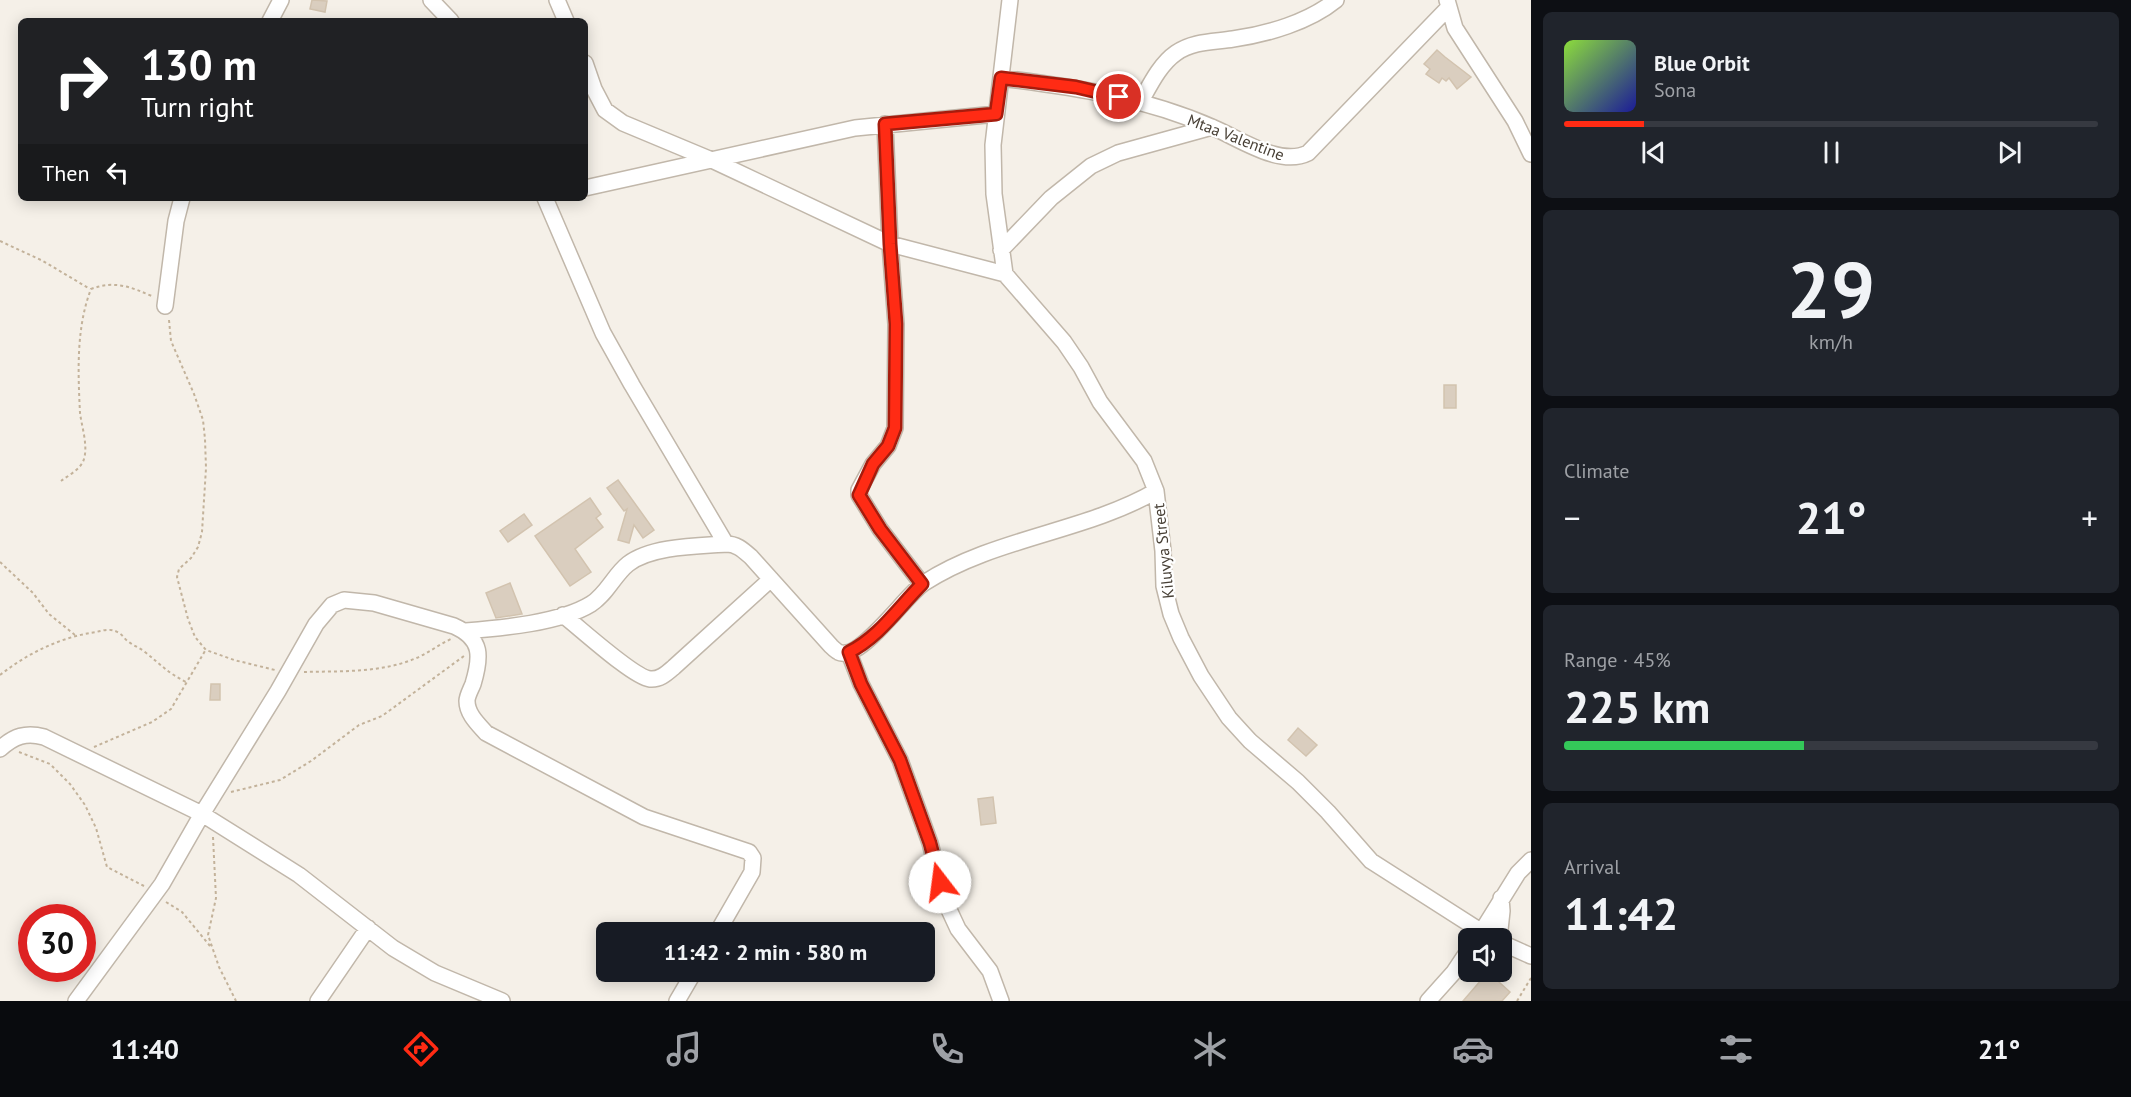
<!DOCTYPE html>
<meta charset="utf-8">
<style>
:root{--surface:#171b24;--page:#20242c;--text:#f1f3f6;--muted:#9ea1a6;--line:#363941;--accent:#ff2b14}
body{margin:0;font-family:"PT Sans",sans-serif;background:var(--page);color:var(--text);height:100vh;display:flex;flex-direction:column;font-size:22px;white-space:nowrap}
*{box-sizing:border-box;margin:0}
p{font-size:20px;color:var(--muted)}
.icon{flex:none;width:33px;height:33px;fill:none;stroke:currentColor;stroke-width:2;stroke-linecap:round;stroke-linejoin:round}
.map{position:relative;flex:1;overflow:hidden}
.details{display:flex;flex-direction:column;gap:12px;padding:12px;background:#0d0f14;width:600px}
.details>*{flex:none}
.guide{position:absolute;left:18px;top:18px;width:570px;height:183px;border-radius:9px;box-shadow:0 3px 15px #0003;background:#202124;color:#fff;overflow:hidden}
.buttons{position:absolute;left:1458px;top:928px;display:grid;gap:12px}
.buttons a{display:grid;place-items:center;width:54px;height:54px;border-radius:9px;background:var(--surface);box-shadow:0 3px 15px #0003;font-size:30px}
.speed{position:absolute;left:18px;top:904px;display:flex;gap:12px;font-size:30px;font-weight:700;text-align:center}
.speed>*{display:grid;place-content:center;width:78px;height:78px;border-radius:50%;background:var(--surface);box-shadow:0 3px 15px #0003;line-height:1}
.speed .limit{border:9px solid #d22;background:#fff;color:#111}
.pin{position:absolute;display:grid;place-items:center;width:51px;height:51px;color:#fff;margin:-26px;border:3px solid #fff;border-radius:50%;box-shadow:0 2px 6px #0007}
.me{position:absolute;width:66px;margin:-33px;rotate:345deg;stroke-linejoin:round;filter:drop-shadow(0 0 4px #0008)}
.turn{display:flex;align-items:center;gap:21px;height:126px;padding:0 24px;font-size:27px}
.turn .icon{width:78px;height:78px;stroke-width:2.5}
.turn b{display:block;font-size:42px;line-height:51px}
.then{display:flex;align-items:center;height:57px;padding:0 24px;background:#0003;gap:12px;font-size:22px}
.big{font-size:45px;font-weight:700;line-height:1.1}
.details .card{flex:1;display:flex;flex-direction:column;justify-content:center;gap:9px;min-width:0;padding:0 21px;border-radius:9px;background:var(--page)}
.details .dial{align-items:center;gap:0}
.dial b{font-size:78px;line-height:1}
.song{display:flex;align-items:center;gap:18px}
.cover{width:72px;height:72px;border-radius:9px;background:linear-gradient(135deg,hsl(90 70% 55%),hsl(240 70% 35%))}
.played{height:6px;border-radius:3px;background:linear-gradient(90deg,var(--accent) 15%,var(--line) 15%)}
.keys{display:flex;justify-content:space-around;direction:ltr}
.heat{display:flex;justify-content:space-between;align-items:center;font-size:33px;direction:ltr}
.charge{height:9px;border-radius:4px;background:linear-gradient(90deg,#34c759 45%,var(--line) 0)}
.trip{position:absolute;left:596px;top:922px;width:339px;height:60px;border-radius:9px;background:var(--surface);box-shadow:0 3px 15px #0003;font-weight:700;line-height:60px;text-align:center}
.tab-bar{display:flex;height:96px;justify-content:space-around;align-items:center;background:#090b0e;color:var(--muted)}
.tab-bar .icon{width:42px;height:42px}
.tab-bar .on{color:var(--accent)}
.tab-bar b{font-size:27px;color:var(--text)}
main{display:flex;flex:1;min-height:0}
.map>svg:first-child{display:block}
.building{fill:#dacebf;stroke:#d2c3af;stroke-width:1.5}
.lines{fill:none;stroke-linecap:round;stroke-linejoin:round}
.minor-casing{stroke:#c1b7aa;stroke-width:18}
.path{stroke:#c3b29a;stroke-width:2;stroke-dasharray:3 3;stroke-linecap:butt}
.minor{stroke:#fff;stroke-width:15}
.route-casing{stroke:#a61c0d;stroke-width:15}
.route{stroke:#ff2b14;stroke-width:10}
.labels{text-anchor:middle;dominant-baseline:central;stroke-width:4.5;stroke-linejoin:round;paint-order:stroke}
.street-label{font-size:16px;fill:#484036;stroke:#fff}
</style>
<main>
<div class="map">
<svg width="1531" height="1001" viewBox="0 0 1531 1001">
<rect width="100%" height="100%" fill="#f5f0e8"/>
<!-- building -->
<path class="building" d="M 312,0 L 327,1 L 325,12 L 310,9 Z
M 1437,50 L 1445,57 L 1471,77 L 1457,89 L 1449,78 L 1446,81 L 1442,78 L 1439,83 L 1426,74 L 1430,69 L 1424,64 Z
M 1444,385 L 1456,385 L 1456,408 L 1444,408 Z
M 618,480 L 654,530 L 643,538 L 634,525 L 629,543 L 618,540 L 627,509 L 624,511 L 607,488 Z
M 590,498 L 601,514 L 596,518 L 603,527 L 575,549 L 591,572 L 570,586 L 535,536 Z
M 524,514 L 532,525 L 508,542 L 500,531 Z
M 510,583 L 522,614 L 496,618 L 486,593 Z
M 211,684 L 220,684 L 220,700 L 210,700 Z
M 1298,728 L 1317,745 L 1306,756 L 1288,740 Z
M 993,797 L 996,823 L 981,825 L 978,799 Z
M 1488,972 L 1510,992 L 1502,1001 L 1463,1001 Z"/>
<g class="lines">
<defs>
<path id="minor" d="M 431,0 L 451,21
M 557,0 L 566,21
M 1010,0 L 993,145 L 994,194 L 1005,274 L 1064,342 L 1081,367 L 1100,402 L 1144,461 L 1156,491 L 1163,551 L 1164,586 L 1171,614 L 1181,638 L 1201,676 L 1229,718 L 1250,741 L 1298,782 L 1328,812 L 1371,861 L 1493,939
M 1447,0 L 1455,28 L 1515,121 L 1531,154
M 270,21 L 281,0
M 585,63 L 594,89 L 605,110 L 623,123 L 714,161 L 890,244 L 1005,274
M 1001,78 C 1075,87 1146,98 1214,128 C 1240,139 1280,167 1308,153 L 1449,7
M 1141,101 C 1150,85 1160,64 1176,53 C 1193,41 1214,42 1233,39 C 1268,34 1309,22 1336,0
M 885,124 L 890,244 L 896,324 L 895,428 L 888,446 L 873,464 L 859,490 L 859,495 L 880,529 L 922,584
M 585,188 L 855,128 L 996,114
M 545,198 L 603,333 L 632,385 L 726,544
M 1001,250 L 1051,198 L 1091,166 L 1118,153 L 1212,127
M 165,306 L 176,221 L 182,198
M 563,615 C 580,628 633,677 650,679 C 660,680 667,673 674,667 L 771,579
M 466,631 C 502,628 560,623 591,604 C 607,594 614,575 628,564 C 651,546 698,546 726,544 C 737,544 743,550 751,557 L 831,646 C 832,647 837,652 838,652 C 860,663 906,594 924,583 C 993,538 1085,532 1156,491
M 849,653 L 861,684 L 900,760 L 930,843 L 945,901 L 958,929 L 990,971 L 1001,1001
M 0,749 C 14,736 26,732 44,737 L 202,814 L 299,875 L 393,948 L 435,973 L 502,1001
M 1477,939 L 1518,873 L 1531,860
M 1499,939 L 1502,911 L 1501,898
M 1502,943 L 1531,956
M 76,1001 L 162,884 L 202,814 L 278,691 L 316,624 L 332,605 L 344,600 L 374,603 L 454,626 C 483,639 481,657 473,684 C 471,689 467,696 467,701 C 467,714 478,724 486,733 L 644,817 L 749,852 L 753,858 L 752,872 L 717,933
M 318,1001 L 368,928
M 677,1001 L 694,972
M 1428,1001 L 1454,972 L 1468,951"/>
</defs>
<!-- minor casing -->
<use href="#minor" class="minor-casing"/>
<!-- path -->
<path class="path" d="M 0,241 L 43,261 L 90,289
M 169,320 L 171,341 L 194,394 L 203,420 L 205,439 L 206,468 L 202,532 L 198,547 L 191,558 L 179,569 L 177,577 L 188,619 L 195,637 L 206,650 L 234,660 L 275,670
M 61,481 C 69,475 81,469 84,459 C 88,445 82,428 80,413 C 78,372 76,328 91,289 C 115,280 131,287 154,297
M 0,562 L 33,593 L 49,614 L 75,635
M 304,672 C 340,671 380,673 414,659 C 427,654 438,645 451,639
M 0,675 C 28,653 61,637 96,632 C 104,630 112,628 119,633 C 123,635 125,640 129,642 C 134,646 140,648 145,652 C 160,664 168,673 186,682
M 94,747 L 152,722 L 171,709 L 205,651
M 19,752 L 50,764 L 70,784 L 85,805 L 96,828 L 107,867 L 144,886
M 231,792 L 280,780 L 311,761 L 359,725 L 382,716 L 464,656
M 213,837 L 216,898 L 208,935 L 219,967 L 236,1001
M 166,902 L 182,912 L 210,946
M 1517,1001 L 1531,978"/>
<!-- minor -->
<use href="#minor" class="minor"/>
</g>
<g class="lines">
<defs>
<path id="route" d="M 940,882 L 930,843 L 900,760 L 861,684 L 849,652 C 878,638 899,607 922,584 L 880,529 L 859,495 L 873,464 L 888,446 L 895,428 L 896,324 L 890,244 L 885,124 L 996,114 L 1001,78 L 1076,87 L 1119,97"/>
</defs>
<!-- route casing -->
<use href="#route" class="route-casing"/>
<!-- route -->
<use href="#route" class="route"/>
</g>
<g class="labels">
<!-- street labels -->
<g class="street-label">
<text transform="translate(1236 137) rotate(21)">Mtaa Valentine</text>
<text transform="translate(1163 551) rotate(-96)">Kiluvya Street</text>
</g>
</g>
</svg>
<div class="buttons">
<a><svg class="icon" aria-label="sound" viewBox="0 0 24 24"><path d="M4 9h4l5-4v14l-5-4H4zM17 9q2 3 0 6"/></svg></a>
</div>
<div class="speed"><div class="limit">30</div></div>
<div class="pin" style="left:1119px;top:97px;background:#d93025"><svg class="icon" aria-label="arrive" viewBox="0 0 24 24"><path d="M6 21V4h12l-3 4 3 4H6"/></svg></div>
<svg class="me" style="left:940px;top:882px" viewBox="-20 -20 40 40"><circle r="19" fill="#fff"/><path d="M0-13L10 11 0 6-10 11z" fill="#ff2b14"/></svg>
<div class="trip">11:42 · 2 min · 580 m</div>
<div class="guide">
<div class="turn"><svg class="icon" aria-label="right" viewBox="0 0 24 24"><path d="M7 20v-9h11M14 6l5 5-5 5"/></svg><div><b>130 m</b>Turn right</div></div>
<div class="then">Then<svg class="icon" aria-label="left" viewBox="0 0 24 24"><path d="M17 20v-9H6M10 6l-5 5 5 5"/></svg></div>
</div>
</div>
<section class="details">
<div class="card">
<div class="song"><i class="cover"></i><div><b>Blue Orbit</b><p>Sona</p></div></div>
<div class="played"></div>
<div class="keys"><svg class="icon" aria-label="previous" viewBox="0 0 24 24"><path d="M18 5L8 12l10 7zM5 5v14"/></svg><svg class="icon" aria-label="pause" viewBox="0 0 24 24"><path d="M8 5v14M16 5v14"/></svg><svg class="icon" aria-label="next" viewBox="0 0 24 24"><path d="M6 5l10 7-10 7zM19 5v14"/></svg></div>
</div>
<div class="card dial"><b>29</b><p>km/h</p></div>
<div class="card"><p>Climate</p>
<div class="heat"><a>−</a><b class="big">21°</b><a>+</a></div>
</div>
<div class="card"><p>Range · 45%</p><b class="big">225 km</b><div class="charge"></div></div>
<div class="card"><p>Arrival</p><b class="big">11:42</b></div>
</section>
</main>
<nav class="tab-bar">
<b>11:40</b>
<svg class="icon on" aria-label="directions" viewBox="0 0 24 24"><path d="M12 3l9 9-9 9-9-9zM9 14v-3h6M13 9l2 2-2 2"/></svg>
<svg class="icon" aria-label="music" viewBox="0 0 24 24"><path d="M9 18V5l10-2v13"/><circle cx="6" cy="18" r="3"/><circle cx="16" cy="16" r="3"/></svg>
<svg class="icon" aria-label="phone" viewBox="0 0 24 24"><path d="M5 4h4l2 5-3 2q2 4 5 5l2-3 5 2v4C11 20 4 13 5 4z"/></svg>
<svg class="icon" aria-label="climate" viewBox="0 0 24 24"><path d="M12 3v18M4 7l16 10M4 17L20 7"/></svg>
<svg class="icon" aria-label="car" viewBox="0 0 24 24"><path d="M5 17H2v-5l4-1 3-4h7l3 4 3 1v5h-3M9 17h6M6 11h13"/><circle cx="7" cy="17" r="2"/><circle cx="17" cy="17" r="2"/></svg>
<svg class="icon" aria-label="filters" viewBox="0 0 24 24"><path d="M4 7h16M4 17h16"/><circle cx="9" cy="7" r="2"/><circle cx="15" cy="17" r="2"/></svg>
<b>21°</b>
</nav>
